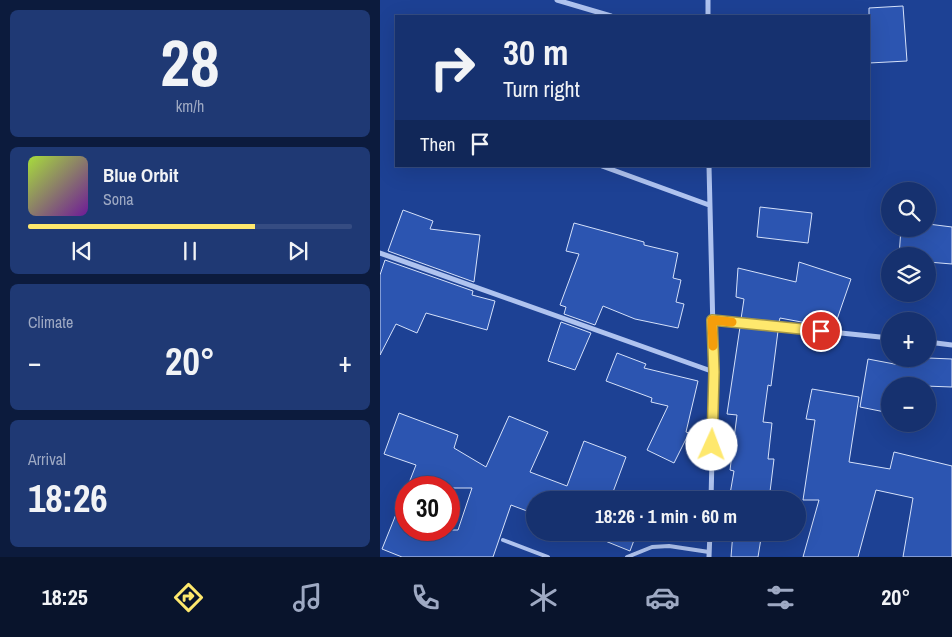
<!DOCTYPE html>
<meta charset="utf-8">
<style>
:root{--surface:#16316f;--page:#1f3974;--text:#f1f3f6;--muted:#9ea9c3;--line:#354c82;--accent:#fee86d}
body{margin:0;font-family:"Archivo Narrow",sans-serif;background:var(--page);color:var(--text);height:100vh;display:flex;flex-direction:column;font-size:19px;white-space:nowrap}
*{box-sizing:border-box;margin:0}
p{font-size:16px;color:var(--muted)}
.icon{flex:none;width:28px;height:28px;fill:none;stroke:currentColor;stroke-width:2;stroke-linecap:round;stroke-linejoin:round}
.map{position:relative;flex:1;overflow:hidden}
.sheet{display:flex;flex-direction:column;gap:10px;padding:10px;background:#0c1b3d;width:380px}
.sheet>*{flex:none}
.top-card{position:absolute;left:15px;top:15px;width:475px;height:152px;border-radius:0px;box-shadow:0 5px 20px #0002,0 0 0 1px var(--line);background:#16316f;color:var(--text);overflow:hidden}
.fabs{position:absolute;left:501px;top:182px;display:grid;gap:10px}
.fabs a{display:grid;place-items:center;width:55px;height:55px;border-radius:50%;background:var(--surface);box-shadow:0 5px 20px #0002,0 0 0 1px var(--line);font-size:25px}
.speed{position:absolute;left:15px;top:476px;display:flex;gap:10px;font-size:25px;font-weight:700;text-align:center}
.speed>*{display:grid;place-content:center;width:65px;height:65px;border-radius:50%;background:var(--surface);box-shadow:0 5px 20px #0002,0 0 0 1px var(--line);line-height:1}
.speed .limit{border:8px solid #d22;background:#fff;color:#111}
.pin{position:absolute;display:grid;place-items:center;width:42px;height:42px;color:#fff;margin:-21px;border:2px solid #fff;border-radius:50%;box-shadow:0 1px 5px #0007}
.me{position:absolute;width:55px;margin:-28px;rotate:2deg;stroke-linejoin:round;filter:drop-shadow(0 0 4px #0008)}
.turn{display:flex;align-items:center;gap:18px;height:105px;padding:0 25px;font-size:22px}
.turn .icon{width:65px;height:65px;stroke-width:2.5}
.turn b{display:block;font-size:35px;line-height:42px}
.then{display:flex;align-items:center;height:48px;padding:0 25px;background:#0003;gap:10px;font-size:19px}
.big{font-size:38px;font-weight:700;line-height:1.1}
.sheet .widget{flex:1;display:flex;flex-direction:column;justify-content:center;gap:8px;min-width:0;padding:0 18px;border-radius:8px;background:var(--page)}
.sheet .dial{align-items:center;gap:0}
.dial b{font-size:65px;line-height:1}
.song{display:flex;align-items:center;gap:15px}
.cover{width:60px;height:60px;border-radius:8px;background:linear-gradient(135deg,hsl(80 70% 55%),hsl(280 70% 35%))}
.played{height:5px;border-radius:2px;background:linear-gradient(90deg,var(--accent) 70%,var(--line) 70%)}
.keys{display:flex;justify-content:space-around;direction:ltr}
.heat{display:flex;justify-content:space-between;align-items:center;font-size:28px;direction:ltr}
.trip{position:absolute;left:146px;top:491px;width:280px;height:50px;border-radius:25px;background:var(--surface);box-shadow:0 5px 20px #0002,0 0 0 1px var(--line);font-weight:700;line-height:50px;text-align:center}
.dock{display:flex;height:80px;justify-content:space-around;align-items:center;background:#09142c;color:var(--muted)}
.dock .icon{width:35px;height:35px}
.dock .active{color:var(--accent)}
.dock b{font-size:22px;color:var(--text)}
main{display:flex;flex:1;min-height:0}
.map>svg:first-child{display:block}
.building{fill:#2c55b1;stroke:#d5e1fa}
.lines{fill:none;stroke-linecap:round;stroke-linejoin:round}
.service{stroke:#afc3ef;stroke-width:4}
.minor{stroke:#afc3ef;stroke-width:5}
.route-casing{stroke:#a59747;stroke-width:12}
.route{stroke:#fee86d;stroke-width:9}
.slow{stroke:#f59e0b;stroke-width:9}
</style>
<main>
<section class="sheet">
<div class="widget dial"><b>28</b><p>km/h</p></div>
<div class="widget">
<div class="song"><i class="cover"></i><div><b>Blue Orbit</b><p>Sona</p></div></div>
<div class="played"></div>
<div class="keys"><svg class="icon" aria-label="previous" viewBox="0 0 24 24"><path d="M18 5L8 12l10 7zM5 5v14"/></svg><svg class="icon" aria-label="pause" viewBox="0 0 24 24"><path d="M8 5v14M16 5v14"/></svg><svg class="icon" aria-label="next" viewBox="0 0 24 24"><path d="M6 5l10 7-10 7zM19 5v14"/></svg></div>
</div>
<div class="widget"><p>Climate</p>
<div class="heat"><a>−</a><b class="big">20°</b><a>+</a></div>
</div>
<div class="widget"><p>Arrival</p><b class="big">18:26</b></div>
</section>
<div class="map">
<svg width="572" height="557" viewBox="0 0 572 557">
<rect width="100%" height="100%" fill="#1d4194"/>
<!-- building -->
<path class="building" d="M 523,6 L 527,61 L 489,63 L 489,8 Z
M 380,207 L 432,213 L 428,243 L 377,237 Z
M 23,210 L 53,221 L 50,229 L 100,235 L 94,282 L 8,251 Z
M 194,223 L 264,242 L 264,245 L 298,253 L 293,278 L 301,280 L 296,302 L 304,304 L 298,328 L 255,319 L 223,306 L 215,325 L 184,314 L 186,307 L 180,305 L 199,254 L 186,251 Z
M 548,224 L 572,227 L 572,264 L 548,262 L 548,256 L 519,256 L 521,229 L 548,229 Z
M 5,260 L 93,291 L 92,295 L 115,301 L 107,330 L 46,313 L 37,333 L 16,324 L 0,355 L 0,275 Z
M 419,262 L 471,279 L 454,328 L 400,318 L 399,322 L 361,319 L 364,299 L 356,297 L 358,268 L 416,282 Z
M 181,322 L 211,333 L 195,370 L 168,361 Z
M 360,327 L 398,331 L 391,386 L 388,385 L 383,422 L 392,423 L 388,459 L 394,459 L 389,500 L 349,500 L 354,471 L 350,470 L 357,415 L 347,414 Z
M 237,353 L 266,364 L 264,368 L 318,381 L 306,432 L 309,433 L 294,463 L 267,450 L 288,406 L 271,402 L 272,398 L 226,381 Z
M 548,358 L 572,359 L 572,387 L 517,385 L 510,386 L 510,413 L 480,407 L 488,359 L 530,367 L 530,359 Z
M 432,389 L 479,397 L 469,462 L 510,469 L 514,452 L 572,466 L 572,557 L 523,557 L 533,498 L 496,490 L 478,557 L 423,557 L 439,500 L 423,500 L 435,420 L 426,419 Z
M 19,413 L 78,435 L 74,448 L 106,467 L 129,416 L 168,432 L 150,472 L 187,486 L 204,441 L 246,457 L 230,500 L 155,500 L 155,514 L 131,505 L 113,557 L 22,557 L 2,549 L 25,492 L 26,530 L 78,530 L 92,488 L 27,488 L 36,465 L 4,454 Z
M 203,532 L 257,532 L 250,551 Z
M 353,532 L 382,532 L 378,557 L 351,557 Z"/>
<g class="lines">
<!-- service -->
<path class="service" d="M 123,540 L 168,557
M 247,557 L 272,547 L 289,546 L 329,552"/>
<!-- minor -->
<path class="minor" d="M 177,0 L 231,16
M 328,0 L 328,16
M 222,166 L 329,205
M 329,166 L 334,372 L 331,500
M 0,253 L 334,372
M 332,320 L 510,338
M 548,342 L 572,345
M 329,557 L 330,532"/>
</g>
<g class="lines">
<defs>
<path id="route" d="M 332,445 L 334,372 L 332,320 L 441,331"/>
</defs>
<!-- route casing -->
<use href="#route" class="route-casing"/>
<!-- route -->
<use href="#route" class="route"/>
<!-- slow -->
<path class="slow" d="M 333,346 L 332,320 L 352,322"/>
</g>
</svg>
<div class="fabs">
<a><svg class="icon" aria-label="search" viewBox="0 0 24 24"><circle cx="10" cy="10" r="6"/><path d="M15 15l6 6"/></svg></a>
<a><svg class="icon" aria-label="layers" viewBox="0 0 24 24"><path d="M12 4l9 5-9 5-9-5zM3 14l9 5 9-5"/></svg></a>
<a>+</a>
<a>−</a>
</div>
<div class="speed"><div class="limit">30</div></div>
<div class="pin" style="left:441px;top:331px;background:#d93025"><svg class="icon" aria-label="arrive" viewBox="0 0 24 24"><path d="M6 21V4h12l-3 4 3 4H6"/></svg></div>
<svg class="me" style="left:332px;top:445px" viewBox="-20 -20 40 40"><circle r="19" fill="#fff"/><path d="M0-13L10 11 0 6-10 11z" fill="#fee86d"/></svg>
<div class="trip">18:26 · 1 min · 60 m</div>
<div class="top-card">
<div class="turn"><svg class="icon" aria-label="right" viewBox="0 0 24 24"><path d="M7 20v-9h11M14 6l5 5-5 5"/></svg><div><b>30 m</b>Turn right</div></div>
<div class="then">Then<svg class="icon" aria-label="arrive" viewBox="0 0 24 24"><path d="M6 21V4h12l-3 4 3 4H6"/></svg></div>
</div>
</div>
</main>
<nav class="dock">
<b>18:25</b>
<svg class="icon active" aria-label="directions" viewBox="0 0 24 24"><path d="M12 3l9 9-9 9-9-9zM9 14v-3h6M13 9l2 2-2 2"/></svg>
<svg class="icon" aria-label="music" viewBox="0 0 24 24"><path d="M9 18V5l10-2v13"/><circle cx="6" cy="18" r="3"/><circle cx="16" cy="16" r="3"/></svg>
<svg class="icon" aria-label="phone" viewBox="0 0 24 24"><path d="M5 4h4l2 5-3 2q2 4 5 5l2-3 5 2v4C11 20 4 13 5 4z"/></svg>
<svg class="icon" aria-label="climate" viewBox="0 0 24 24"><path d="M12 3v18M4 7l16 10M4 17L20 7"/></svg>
<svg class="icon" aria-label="car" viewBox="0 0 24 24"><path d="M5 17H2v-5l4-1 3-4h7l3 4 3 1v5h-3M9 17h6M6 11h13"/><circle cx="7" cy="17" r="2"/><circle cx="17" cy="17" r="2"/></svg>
<svg class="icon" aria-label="filters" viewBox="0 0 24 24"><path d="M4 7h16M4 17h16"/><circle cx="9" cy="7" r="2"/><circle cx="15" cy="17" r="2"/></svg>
<b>20°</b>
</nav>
